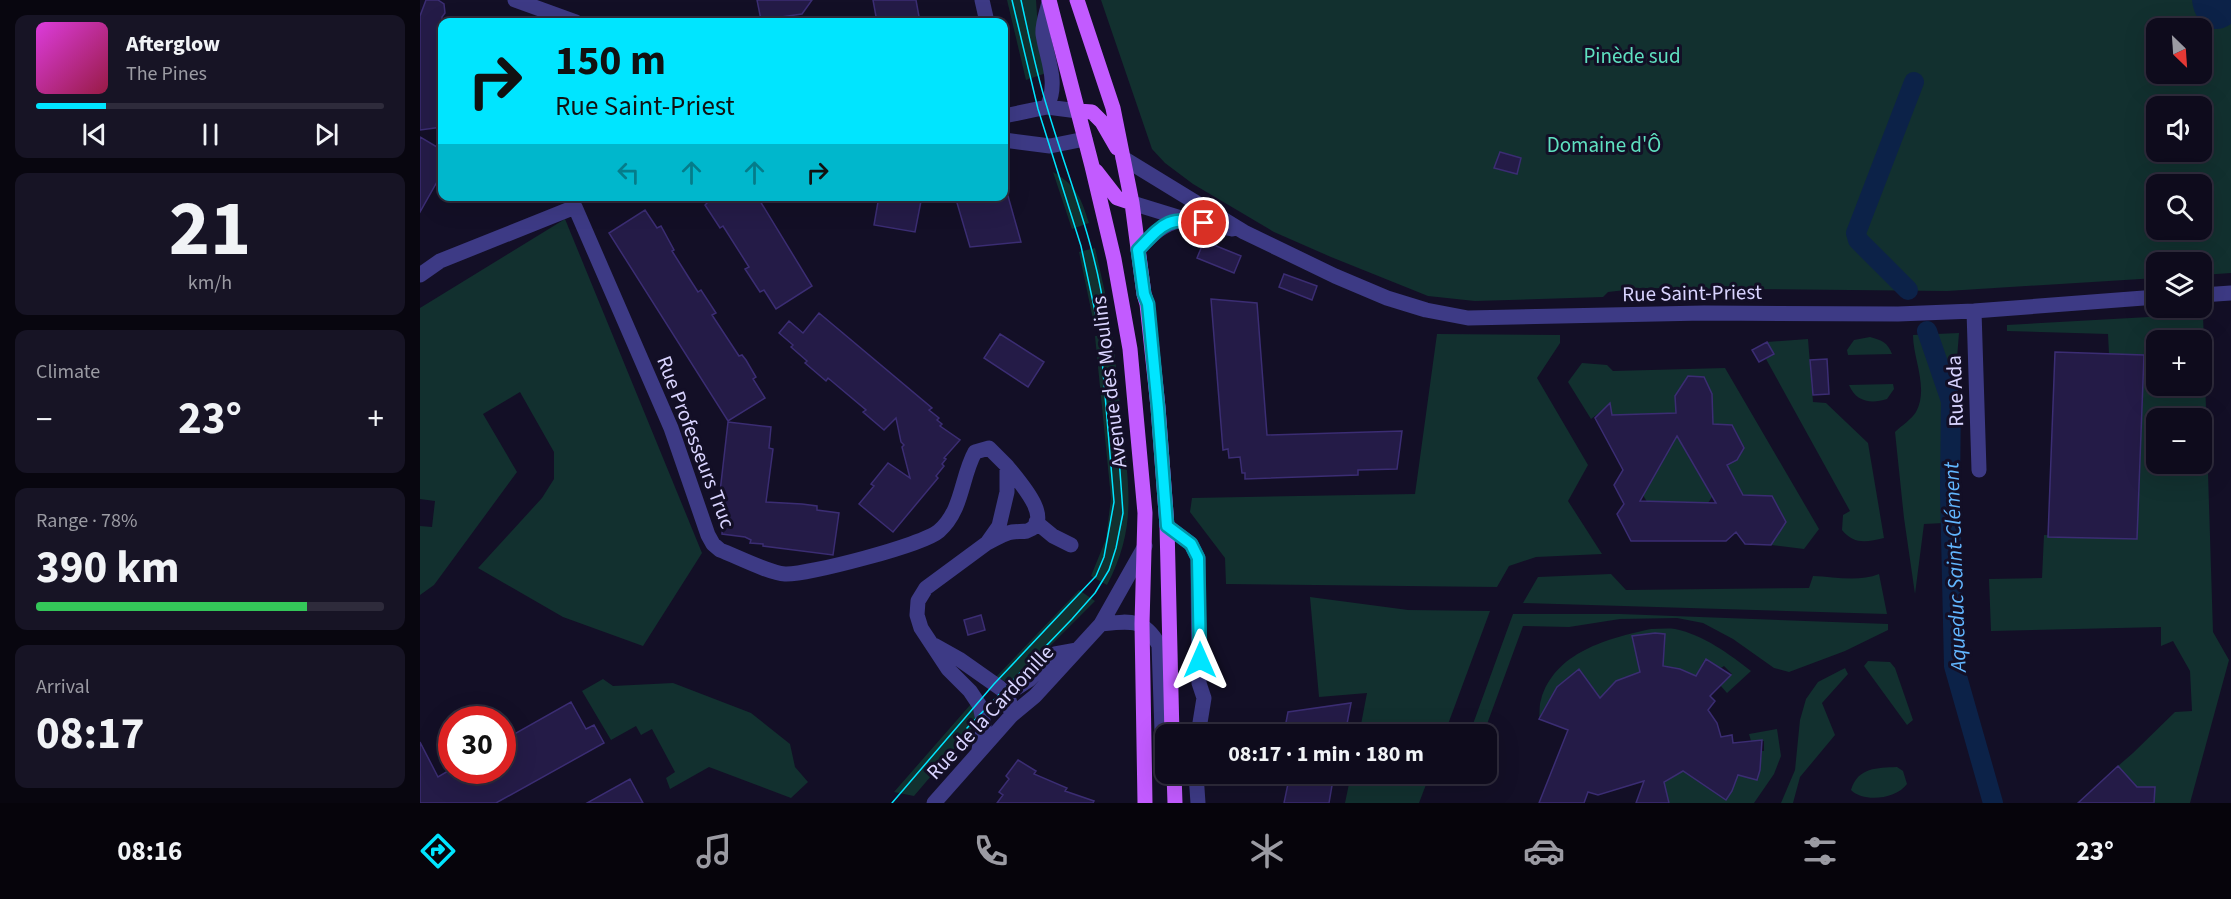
<!DOCTYPE html>
<meta charset="utf-8">
<style>
:root{--surface:#0e0b1c;--page:#171425;--text:#f1f3f6;--muted:#9b9ba3;--line:#2e2b3b;--accent:#00e5ff}
body{margin:0;font-family:"Source Sans 3",sans-serif;background:var(--page);color:var(--text);height:100vh;display:flex;flex-direction:column;font-size:22px;white-space:nowrap}
*{box-sizing:border-box;margin:0}
p{font-size:20px;color:var(--muted)}
.icon{flex:none;width:33px;height:33px;fill:none;stroke:currentColor;stroke-width:2;stroke-linecap:round;stroke-linejoin:round}
.map{position:relative;flex:1;overflow:hidden}
.sheet{display:flex;flex-direction:column;gap:15px;padding:15px;background:#08060f;width:420px}
.sheet>*{flex:none}
.top-card{position:absolute;left:18px;top:18px;width:570px;height:183px;border-radius:12px;box-shadow:0 6px 24px #0002,0 0 0 2px var(--line);background:#00e5ff;color:#111;overflow:hidden}
.needle{width:39px;rotate:155deg}
.fabs{position:absolute;left:1726px;top:18px;display:grid;gap:12px}
.fabs a{display:grid;place-items:center;width:66px;height:66px;border-radius:12px;background:var(--surface);box-shadow:0 6px 24px #0002,0 0 0 2px var(--line);font-size:30px}
.speed{position:absolute;left:18px;top:706px;display:flex;gap:12px;font-size:30px;font-weight:700;text-align:center}
.speed>*{display:grid;place-content:center;width:78px;height:78px;border-radius:50%;background:var(--surface);box-shadow:0 6px 24px #0002,0 0 0 2px var(--line);line-height:1}
.speed .limit{border:9px solid #d22;background:#fff;color:#111}
.pin{position:absolute;display:grid;place-items:center;width:51px;height:51px;color:#fff;margin:-26px;border:3px solid #fff;border-radius:50%;box-shadow:0 2px 6px #0007}
.me{position:absolute;width:66px;margin:-33px;rotate:0deg;stroke-linejoin:round;filter:drop-shadow(0 0 4px #0008)}
.turn{display:flex;align-items:center;gap:21px;height:126px;padding:0 18px;font-size:27px}
.turn .icon{width:78px;height:78px;stroke-width:2.5}
.turn b{display:block;font-size:42px;line-height:51px}
.lanes{display:flex;align-items:center;height:57px;padding:0 18px;background:#0003;justify-content:center;gap:30px;direction:ltr}
.lanes .off{opacity:.35}
.big{font-size:45px;font-weight:700;line-height:1.1}
.sheet .widget{flex:1;display:flex;flex-direction:column;justify-content:center;gap:9px;min-width:0;padding:0 21px;border-radius:12px;background:var(--page)}
.sheet .dial{align-items:center;gap:0}
.dial b{font-size:78px;line-height:1}
.song{display:flex;align-items:center;gap:18px}
.cover{width:72px;height:72px;border-radius:9px;background:linear-gradient(135deg,hsl(300 70% 55%),hsl(340 70% 35%))}
.played{height:6px;border-radius:3px;background:linear-gradient(90deg,var(--accent) 20%,var(--line) 20%)}
.keys{display:flex;justify-content:space-around;direction:ltr}
.heat{display:flex;justify-content:space-between;align-items:center;font-size:33px;direction:ltr}
.charge{height:9px;border-radius:4px;background:linear-gradient(90deg,#34c759 78%,var(--line) 0)}
.trip{position:absolute;left:735px;top:724px;width:342px;height:60px;border-radius:12px;background:var(--surface);box-shadow:0 6px 24px #0002,0 0 0 2px var(--line);font-weight:700;line-height:60px;text-align:center}
.tabs{display:flex;height:96px;justify-content:space-around;align-items:center;background:#06040b;color:var(--muted)}
.tabs .icon{width:42px;height:42px}
.tabs .current{color:var(--accent)}
.tabs b{font-size:27px;color:var(--text)}
main{display:flex;flex:1;min-height:0}
.map>svg:first-child{display:block}
.green{fill:#12302f;fill-rule:evenodd}
.water{fill:#0c2248}
.lines{fill:none;stroke-linecap:round;stroke-linejoin:round}
.canal{stroke:#0c2248;stroke-width:20}
.building{fill:#241b47;stroke:#3b2d73;stroke-width:1.5;fill-rule:evenodd}
.minor{stroke:#3d3a85;stroke-width:15}
.major{stroke:#c25bff;stroke-width:15}
.tram{stroke:#00e5ff;stroke-width:1.5}
.route-casing{stroke:#0095a6;stroke-width:15}
.route{stroke:#00e5ff;stroke-width:10}
.labels{text-anchor:middle;dominant-baseline:central;stroke-width:6;stroke-linejoin:round;paint-order:stroke}
.park-label{font-size:21px;fill:#5fe0c0;stroke:#130f26}
.street-label{font-size:21px;fill:#d9d4ff;stroke:#130f26}
.water-label{font-size:22px;font-style:italic;fill:#62b6ff;stroke:#130f26}
</style>
<main>
<section class="sheet">
<div class="widget">
<div class="song"><i class="cover"></i><div><b>Afterglow</b><p>The Pines</p></div></div>
<div class="played"></div>
<div class="keys"><svg class="icon" aria-label="previous" viewBox="0 0 24 24"><path d="M18 5L8 12l10 7zM5 5v14"/></svg><svg class="icon" aria-label="pause" viewBox="0 0 24 24"><path d="M8 5v14M16 5v14"/></svg><svg class="icon" aria-label="next" viewBox="0 0 24 24"><path d="M6 5l10 7-10 7zM19 5v14"/></svg></div>
</div>
<div class="widget dial"><b>21</b><p>km/h</p></div>
<div class="widget"><p>Climate</p>
<div class="heat"><a>−</a><b class="big">23°</b><a>+</a></div>
</div>
<div class="widget"><p>Range · 78%</p><b class="big">390 km</b><div class="charge"></div></div>
<div class="widget"><p>Arrival</p><b class="big">08:17</b></div>
</section>
<div class="map">
<svg width="1811" height="803" viewBox="0 0 1811 803">
<rect width="100%" height="100%" fill="#130f26"/>
<!-- green -->
<path class="green" d="M 587,0 L 616,0 L 618,29 L 629,72 L 606,80 Z
M 681,0 L 1811,0 L 1811,273 L 1782,275 L 1782,262 L 1737,262 L 1737,278 L 1527,291 L 1223,288 L 1188,292 L 1183,297 L 1055,301 L 1008,296 L 911,257 L 854,232 L 773,184 L 745,163 L 732,149 ZM 1737,28 L 1782,28 L 1782,74 L 1737,74 ZM 1737,106 L 1782,106 L 1782,152 L 1737,152 ZM 1737,184 L 1782,184 L 1782,230 L 1737,230 Z
M 633,172 C 657,186 661,198 669,223 L 652,229 Z
M 145,219 L 282,553 L 223,646 L 143,617 L 58,568 L 122,498 L 134,479 L 134,452 L 100,392 L 63,414 L 97,472 L 14,585 L 0,595 L 0,526 L 12,527 L 15,501 L 0,499 L 0,308 Z
M 675,248 L 690,315 L 673,319 L 659,252 Z
M 1783,314 L 1793,632 L 1809,660 L 1770,803 L 1734,803 L 1735,788 L 1717,787 L 1698,766 L 1713,753 L 1755,712 L 1772,711 L 1770,671 L 1753,641 L 1741,646 L 1741,627 L 1571,631 L 1569,579 L 1622,578 L 1624,535 L 1717,539 L 1724,355 L 1689,354 L 1688,334 L 1587,331 L 1587,325 ZM 1737,340 L 1782,340 L 1782,386 L 1737,386 ZM 1737,418 L 1782,418 L 1782,464 L 1737,464 Z
M 1539,333 L 1524,523 L 1504,524 L 1495,594 L 1484,518 L 1475,432 C 1481,426 1492,419 1496,412 C 1509,388 1493,359 1493,335 Z
M 1017,334 L 1140,335 L 1140,343 L 1117,378 L 1168,465 L 1148,501 L 1182,554 L 1116,557 L 1089,566 L 1077,587 L 806,584 L 805,558 L 770,512 L 772,498 L 995,494 Z
M 689,335 L 693,338 C 696,367 699,397 702,426 C 709,487 717,528 687,585 L 671,576 L 686,539 L 691,498 L 675,336 Z
M 1450,337 C 1462,340 1468,343 1472,354 L 1428,355 L 1427,350 L 1434,340 Z
M 1388,339 L 1393,402 L 1406,403 L 1448,443 L 1464,538 C 1447,542 1434,545 1422,530 L 1423,515 L 1430,511 L 1346,359 L 1353,354 L 1347,342 Z
M 1162,363 L 1187,365 L 1193,371 L 1305,368 L 1399,529 L 1384,549 L 1351,545 L 1366,521 L 1352,496 L 1323,495 L 1307,465 L 1317,460 L 1324,449 L 1312,425 L 1299,424 L 1287,430 C 1295,408 1294,398 1284,377 L 1268,376 L 1255,396 L 1256,413 L 1192,415 L 1191,410 L 1183,410 L 1171,419 L 1148,382 Z
M 1473,384 L 1474,389 L 1467,399 C 1451,404 1436,402 1429,385 Z
M 1262,426 L 1267,433 L 1261,444 L 1292,497 L 1288,503 L 1227,502 L 1223,495 Z
M 1191,574 L 1206,590 L 1389,588 L 1393,576 C 1415,577 1439,582 1459,574 L 1467,614 L 1103,603 L 1118,577 Z
M 659,590 L 675,601 L 594,682 L 584,681 L 576,677 Z
M 890,597 L 988,610 L 1070,611 L 1024,735 L 939,735 L 947,693 L 899,697 Z
M 1093,614 L 1200,614 L 1468,624 L 1468,630 L 1425,651 L 1369,672 L 1354,668 L 1313,639 L 1283,623 L 1257,618 L 1200,619 L 1149,627 L 1103,626 L 1063,735 L 1049,735 Z
M 1231,629 C 1239,629 1248,628 1255,629 C 1284,635 1309,654 1331,671 L 1307,693 L 1300,685 L 1312,674 L 1304,666 L 1301,668 L 1285,659 L 1276,676 L 1260,669 L 1243,666 L 1245,634 L 1213,636 L 1220,672 L 1195,683 L 1201,726 L 1159,669 L 1137,687 L 1119,719 C 1120,713 1119,705 1121,700 C 1134,652 1189,638 1231,629 Z
M 1448,661 L 1470,662 L 1475,668 L 1493,720 L 1487,725 L 1444,666 Z
M 1425,668 L 1428,674 L 1402,703 L 1415,735 L 1380,777 L 1373,803 L 1361,803 L 1375,770 L 1380,720 L 1386,699 L 1398,682 Z
M 183,679 L 193,686 L 253,683 L 331,713 L 370,744 L 375,767 L 388,782 L 371,798 L 289,767 L 250,789 L 246,778 L 255,772 L 232,729 L 221,735 L 216,726 L 191,740 L 162,691 Z
M 551,704 L 557,722 L 494,796 L 474,792 Z
M 1357,729 L 1361,756 L 1354,774 L 1334,803 L 1249,803 L 1243,781 L 1260,771 L 1276,771 L 1272,777 L 1306,800 L 1312,791 L 1318,775 L 1338,780 L 1342,751 L 1344,751 L 1344,741 L 1331,741 L 1329,734 Z
M 1477,767 L 1483,771 L 1487,784 C 1476,799 1444,803 1431,790 C 1438,767 1457,768 1477,767 Z
M 931,774 L 1010,774 L 999,803 L 925,803 Z"/>
<!-- water -->
<path class="water" d="M 1772,0 L 1811,0 L 1811,24 C 1790,38 1774,21 1772,0 Z"/>
<g class="lines">
<!-- canal -->
<path class="canal" d="M 1488,290 L 1438,240 L 1436,233 L 1494,82
M 1507,331 L 1531,401 L 1530,491 L 1534,666 L 1573,803"/>
</g>
<!-- building -->
<path class="building" d="M 6,0 L 18,0 L 24,4 L 25,13 L 22,17 L 22,127 L 0,130 L 0,16 Z
M 337,0 L 392,0 L 382,14 L 341,20 Z
M 453,0 L 496,0 L 500,22 L 457,22 Z
M 0,137 L 22,150 L 22,173 L 0,212 Z
M 1080,152 L 1101,158 L 1097,174 L 1074,168 Z
M 284,196 L 337,196 L 392,286 L 356,309 L 344,290 L 340,292 L 329,275 L 325,269 L 329,267 L 303,226 L 300,228 L 285,205 L 288,202 Z
M 459,196 L 502,196 L 495,232 L 454,225 Z
M 535,196 L 588,196 L 601,242 L 550,247 Z
M 225,210 L 237,228 L 241,226 L 254,250 L 252,251 L 269,278 L 278,292 L 281,290 L 296,313 L 292,315 L 319,356 L 322,355 L 326,360 L 336,377 L 333,379 L 345,398 L 308,421 L 189,233 Z
M 784,241 L 821,256 L 814,273 L 777,258 Z
M 864,274 L 897,286 L 892,300 L 859,287 Z
M 791,299 L 837,303 L 847,435 L 982,431 L 977,469 L 938,470 L 938,475 L 825,479 L 825,473 L 822,473 L 820,457 L 809,458 L 808,449 L 803,450 Z
M 399,313 L 512,408 L 509,410 L 519,418 L 517,420 L 522,424 L 520,426 L 540,440 L 524,458 L 526,459 L 522,464 L 524,466 L 516,476 L 518,478 L 473,532 L 439,504 L 454,486 L 451,484 L 468,463 L 490,478 L 482,447 L 484,445 L 481,442 L 476,418 L 464,430 L 443,412 L 446,410 L 408,378 L 406,381 L 385,363 L 387,361 L 371,347 L 373,345 L 359,333 L 369,321 L 383,333 Z
M 580,334 L 624,362 L 608,387 L 564,358 Z
M 1347,342 L 1354,354 L 1339,362 L 1332,350 Z
M 1635,352 L 1724,355 L 1717,539 L 1628,537 Z
M 1407,359 L 1409,394 L 1393,395 L 1390,360 Z
M 1268,376 L 1284,377 L 1292,394 L 1293,424 L 1312,425 L 1324,448 L 1317,460 L 1307,465 L 1323,495 L 1352,496 L 1366,522 L 1351,545 L 1325,544 L 1316,532 L 1306,541 L 1211,541 L 1197,514 L 1204,504 L 1194,485 L 1203,470 L 1175,418 L 1190,403 L 1192,415 L 1256,413 L 1255,396 ZM 1257,436 L 1296,503 L 1220,501 Z
M 308,422 L 351,427 L 349,448 L 353,449 L 346,502 L 382,504 L 397,506 L 397,510 L 419,513 L 413,555 L 343,546 L 343,544 L 330,543 L 331,540 L 325,537 L 302,534 L 304,505 L 301,505 L 303,492 L 300,492 Z
M 561,615 L 565,630 L 548,635 L 544,620 Z
M 1235,633 L 1245,634 L 1243,666 L 1260,669 L 1276,676 L 1286,659 L 1311,675 L 1290,696 L 1295,701 L 1288,710 L 1297,723 L 1301,737 L 1312,735 L 1313,743 L 1342,740 L 1340,770 L 1337,780 L 1318,775 L 1312,791 L 1306,800 L 1263,771 L 1244,782 L 1249,803 L 1216,803 L 1224,781 L 1178,795 L 1168,792 L 1164,803 L 1119,803 L 1148,730 L 1119,719 L 1137,687 L 1159,669 L 1180,698 L 1196,681 L 1220,672 L 1212,636 Z
M 151,702 L 166,729 L 174,725 L 184,743 L 76,803 L 0,803 L 0,742 L 18,777 L 28,771 L 82,771 L 82,741 Z
M 931,703 L 927,724 L 924,723 L 922,735 L 876,735 L 864,733 L 868,712 Z
M 598,760 L 616,771 L 614,774 L 647,788 L 645,791 L 674,801 L 673,803 L 577,803 L 583,795 L 579,792 L 589,779 L 586,776 Z
M 1698,766 L 1717,787 L 1735,787 L 1734,803 L 1658,803 Z
M 870,774 L 914,774 L 909,803 L 864,803 Z
M 210,779 L 223,803 L 167,803 Z"/>
<g class="lines">
<!-- minor -->
<path class="minor" d="M 95,0 L 156,22
M 562,0 L 567,22
M 627,107 L 658,111
M 584,116 L 627,107 C 639,82 627,60 623,34 C 622,24 627,12 629,2
M 584,140 L 630,146 L 665,139
M 703,158 L 824,232 L 915,276 L 967,298 L 1006,310 L 1048,318 L 1284,313 L 1478,314 L 1554,311 L 1737,297
M 712,203 L 764,219 L 812,229
M 718,250 C 734,233 741,225 764,219
M 0,275 L 20,261 L 155,207 L 251,428 L 288,535 L 293,544 L 300,550 C 316,556 349,573 365,574 C 387,575 503,545 519,531 C 543,510 541,477 555,452 L 569,448 L 587,466
M 1782,295 L 1811,293
M 1554,311 L 1559,470
M 587,466 C 596,478 637,521 607,531 C 601,532 594,531 588,533 C 581,535 574,540 567,543 L 579,526 L 587,492 Z
M 616,522 L 633,536 L 651,545
M 747,526 L 771,544 L 778,558 L 779,683 L 784,698 L 778,735
M 681,624 C 710,621 724,618 739,645 L 742,732 L 746,736
M 514,645 L 539,659 L 583,690 C 590,697 591,706 591,716
M 587,694 L 609,680 L 635,654 L 657,650
M 559,750 L 564,725 L 560,706 L 550,691 L 528,669 L 501,628 L 497,615 L 498,601 L 506,588 L 567,543
M 776,774 L 778,803
M 514,803 L 591,716 L 615,696 L 681,624 L 725,546"/>
<!-- major -->
<path class="major" d="M 629,0 L 672,166 L 694,259 L 710,349 L 725,513 L 722,624 L 725,803
M 657,0 L 693,108 L 712,203 L 724,294 L 727,304 L 738,407 L 747,526 L 752,735
M 658,111 L 672,112 L 682,122 L 697,148
M 676,171 L 697,198 L 712,203
M 754,774 L 755,803"/>
<!-- tram -->
<path class="tram" d="M 601,0 C 609,36 616,72 627,107 C 648,179 678,249 686,324
M 547,728 L 652,619 L 675,593 L 689,570 L 696,548 L 703,513 L 696,416
M 472,803 L 574,684 L 676,576 L 684,557 L 694,502 L 680,335 L 661,246 L 618,109 L 592,0"/>
</g>
<g class="lines">
<defs>
<path id="route" d="M 780,660 L 778,558 L 771,544 L 747,526 L 738,408 L 728,304 L 724,294 L 718,250 C 742,225 748,215 784,223"/>
</defs>
<!-- route casing -->
<use href="#route" class="route-casing"/>
<!-- route -->
<use href="#route" class="route"/>
</g>
<g class="labels">
<!-- park labels -->
<g class="park-label">
<text x="1212" y="56">Pinède sud</text>
<text x="1184" y="145">Domaine d'Ô</text>
</g>
<!-- street labels -->
<g class="street-label">
<text transform="translate(1272 293) rotate(-1)">Rue Saint-Priest</text>
<text transform="translate(689 382) rotate(-97)">Avenue des Moulins</text>
<text transform="translate(1535 391) rotate(-92)">Rue Ada</text>
<text transform="translate(276 442) rotate(69)">Rue Professeurs Truc</text>
<text transform="translate(570 712) rotate(-47)">Rue de la Cardonille</text>
</g>
<!-- water labels -->
<g class="water-label">
<text transform="translate(1535 567) rotate(-92)">Aqueduc Saint-Clément</text>
</g>
</g>
</svg>
<div class="fabs">
<a><svg class="needle" viewBox="-14 -14 28 28"><path d="M0-13l5 13h-10z" fill="#e53935"/><path d="M0 13l5-13h-10z" fill="#9b9ba3"/></svg></a>
<a><svg class="icon" aria-label="sound" viewBox="0 0 24 24"><path d="M4 9h4l5-4v14l-5-4H4zM17 9q2 3 0 6"/></svg></a>
<a><svg class="icon" aria-label="search" viewBox="0 0 24 24"><circle cx="10" cy="10" r="6"/><path d="M15 15l6 6"/></svg></a>
<a><svg class="icon" aria-label="layers" viewBox="0 0 24 24"><path d="M12 4l9 5-9 5-9-5zM3 14l9 5 9-5"/></svg></a>
<a>+</a>
<a>−</a>
</div>
<div class="speed"><div class="limit">30</div></div>
<div class="pin" style="left:784px;top:223px;background:#d93025"><svg class="icon" aria-label="arrive" viewBox="0 0 24 24"><path d="M6 21V4h12l-3 4 3 4H6"/></svg></div>
<svg class="me" style="left:780px;top:660px" viewBox="-20 -20 40 40"><path d="M0-17L14 15 0 8-14 15z" fill="#00e5ff" stroke="#fff" stroke-width="4"/></svg>
<div class="trip">08:17 · 1 min · 180 m</div>
<div class="top-card">
<div class="turn"><svg class="icon" aria-label="right" viewBox="0 0 24 24"><path d="M7 20v-9h11M14 6l5 5-5 5"/></svg><div><b>150 m</b>Rue Saint-Priest</div></div>
<div class="lanes"><svg class="icon off" aria-label="left" viewBox="0 0 24 24"><path d="M17 20v-9H6M10 6l-5 5 5 5"/></svg><svg class="icon off" aria-label="ahead" viewBox="0 0 24 24"><path d="M12 20V5M6 11l6-6 6 6"/></svg><svg class="icon off" aria-label="ahead" viewBox="0 0 24 24"><path d="M12 20V5M6 11l6-6 6 6"/></svg><svg class="icon" aria-label="right" viewBox="0 0 24 24"><path d="M7 20v-9h11M14 6l5 5-5 5"/></svg></div>
</div>
</div>
</main>
<nav class="tabs">
<b>08:16</b>
<svg class="icon current" aria-label="directions" viewBox="0 0 24 24"><path d="M12 3l9 9-9 9-9-9zM9 14v-3h6M13 9l2 2-2 2"/></svg>
<svg class="icon" aria-label="music" viewBox="0 0 24 24"><path d="M9 18V5l10-2v13"/><circle cx="6" cy="18" r="3"/><circle cx="16" cy="16" r="3"/></svg>
<svg class="icon" aria-label="phone" viewBox="0 0 24 24"><path d="M5 4h4l2 5-3 2q2 4 5 5l2-3 5 2v4C11 20 4 13 5 4z"/></svg>
<svg class="icon" aria-label="climate" viewBox="0 0 24 24"><path d="M12 3v18M4 7l16 10M4 17L20 7"/></svg>
<svg class="icon" aria-label="car" viewBox="0 0 24 24"><path d="M5 17H2v-5l4-1 3-4h7l3 4 3 1v5h-3M9 17h6M6 11h13"/><circle cx="7" cy="17" r="2"/><circle cx="17" cy="17" r="2"/></svg>
<svg class="icon" aria-label="filters" viewBox="0 0 24 24"><path d="M4 7h16M4 17h16"/><circle cx="9" cy="7" r="2"/><circle cx="15" cy="17" r="2"/></svg>
<b>23°</b>
</nav>
